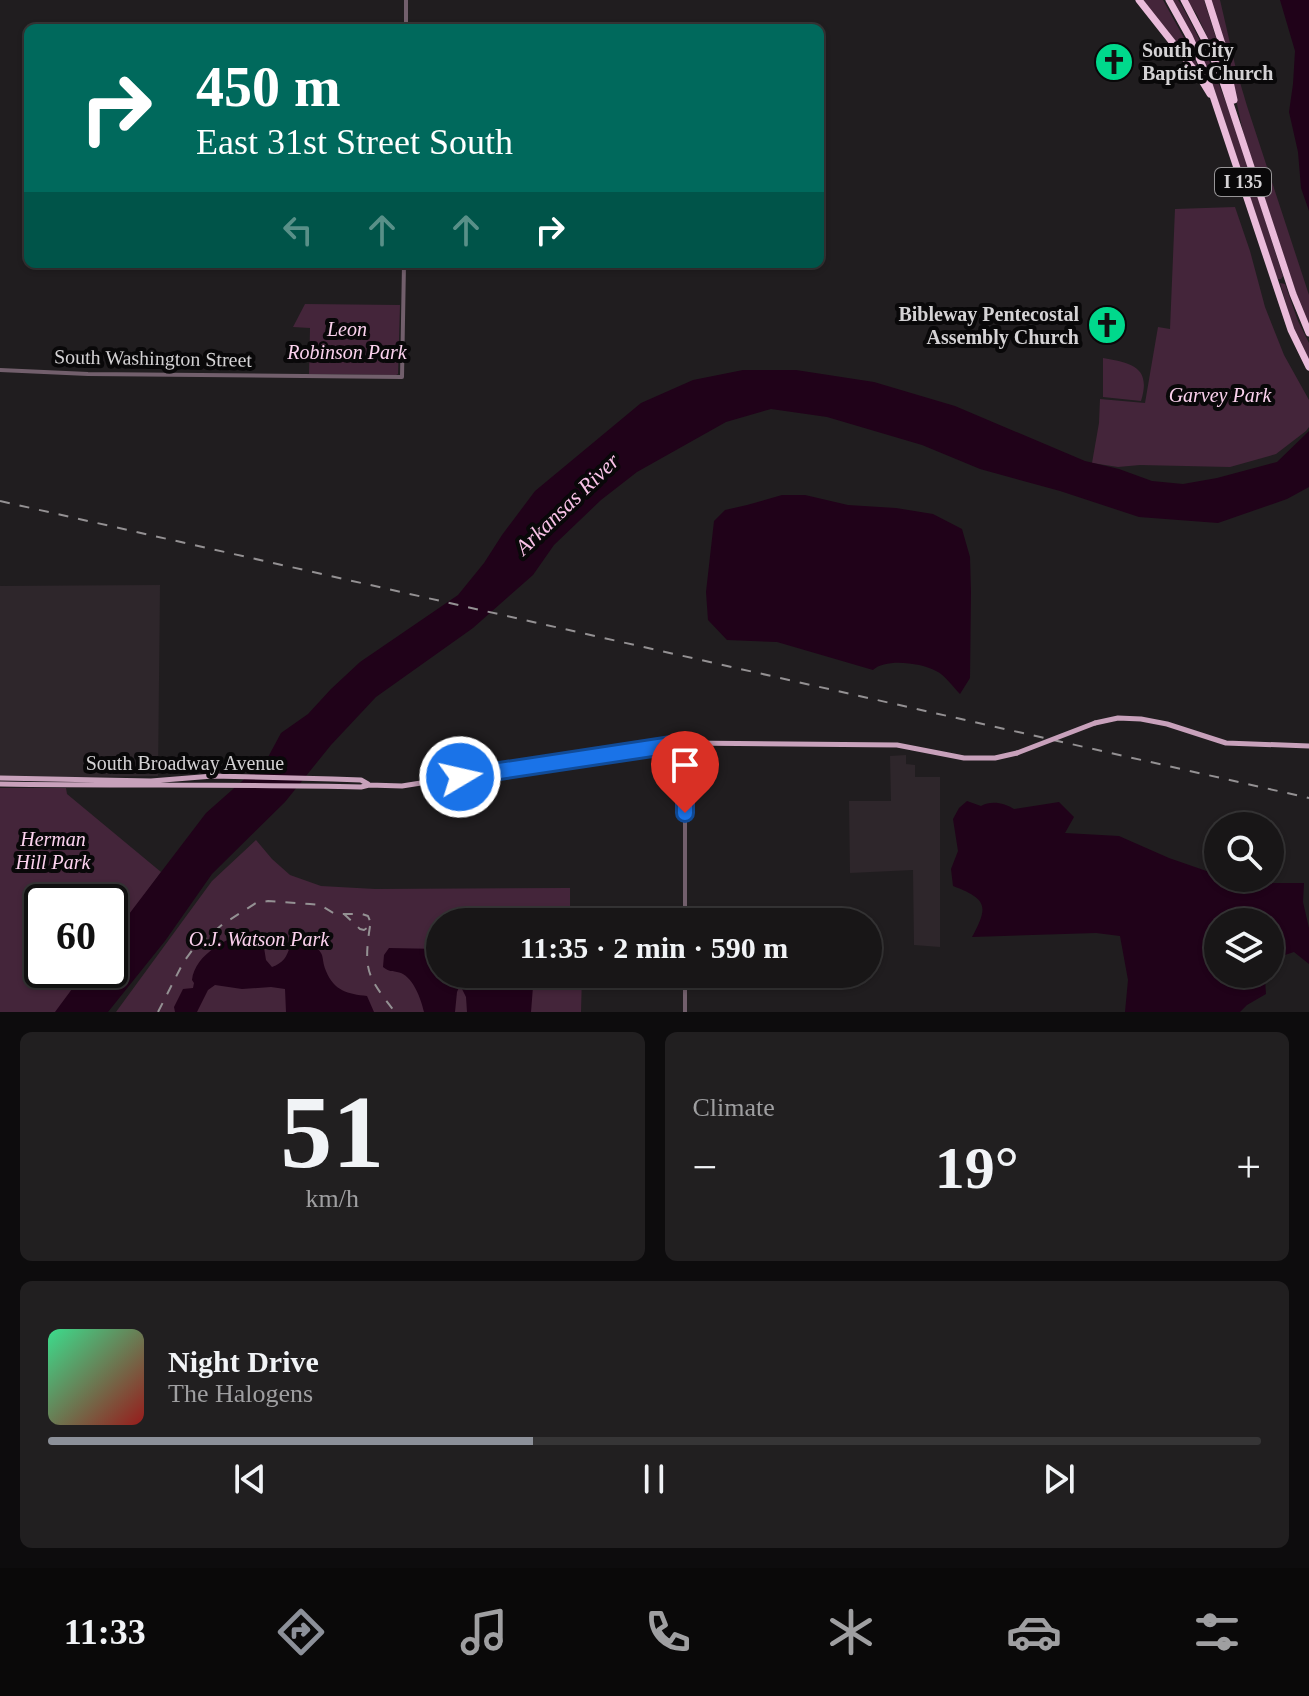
<!DOCTYPE html>
<meta charset="utf-8">
<style>
:root{--surface:#181617;--page:#211f20;--text:#f1f3f6;--muted:#9f9fa1;--line:#363536;--accent:#8c9099}
body{margin:0;font-family:"Times New Roman",serif;background:var(--page);color:var(--text);height:100vh;display:flex;flex-direction:column;font-size:30px;white-space:nowrap}
*{box-sizing:border-box;margin:0}
p{font-size:26px;color:var(--muted)}
.icon{flex:none;width:44px;height:44px;fill:none;stroke:currentColor;stroke-width:2;stroke-linecap:round;stroke-linejoin:round}
.map{position:relative;height:1012px;overflow:hidden}
.panel{display:flex;flex-direction:column;gap:20px;padding:20px;background:#0d0c0d;flex:1}
.panel>*{flex:none}
.hud{position:absolute;left:24px;top:24px;width:800px;height:244px;border-radius:12px;box-shadow:0 2px 6px #0004,0 0 0 2px var(--line);background:#00695c;color:#fff;overflow:hidden}
.fabs{position:absolute;left:1204px;top:812px;display:grid;gap:16px}
.fabs a{display:grid;place-items:center;width:80px;height:80px;border-radius:50%;background:var(--surface);box-shadow:0 2px 6px #0004,0 0 0 2px var(--line);font-size:40px}
.speed{position:absolute;left:24px;top:884px;display:flex;gap:16px;font-size:40px;font-weight:700;text-align:center}
.speed>*{display:grid;place-content:center;width:104px;height:104px;border-radius:50%;background:var(--surface);box-shadow:0 2px 6px #0004,0 0 0 2px var(--line);line-height:1}
.speed .limit{border:4px solid #111;border-radius:12px;background:#fff;color:#111}
.pin{position:absolute;display:grid;place-items:center;width:68px;height:68px;color:#fff;margin:-82px -34px;border-radius:50% 50% 50% 0;rotate:-45deg;box-shadow:0 0 8px #0007}
.pin .icon{rotate:45deg}
.me{position:absolute;width:88px;margin:-44px;rotate:81deg;stroke-linejoin:round;filter:drop-shadow(0 0 6px #0008)}
.turn{display:flex;align-items:center;gap:28px;height:168px;padding:0 40px;font-size:36px}
.turn .icon{width:104px;height:104px;stroke-width:2.5}
.turn b{display:block;font-size:56px;line-height:68px}
.lanes{display:flex;align-items:center;height:76px;padding:0 40px;background:#0003;justify-content:center;gap:40px;direction:ltr}
.lanes .off{opacity:.35}
.big{font-size:60px;font-weight:600;line-height:1.1}
.panel .card{flex:1;display:flex;flex-direction:column;justify-content:center;gap:12px;min-width:0;padding:0 28px;border-radius:12px;background:var(--page)}
.panel .dial{align-items:center;gap:0}
.dial b{font-size:104px;line-height:1}
.song{display:flex;align-items:center;gap:24px}
.cover{width:96px;height:96px;border-radius:12px;background:linear-gradient(135deg,hsl(150 70% 55%),hsl(0 70% 35%))}
.played{height:8px;border-radius:4px;background:linear-gradient(90deg,var(--accent) 40%,var(--line) 40%)}
.keys{display:flex;justify-content:space-around;direction:ltr}
.heat{display:flex;justify-content:space-between;align-items:center;font-size:44px;direction:ltr}
.panel .tiles{flex:1;display:grid;gap:20px;grid-template-columns:1fr 1fr}
.card:last-child{grid-column:span 2}
.trip{position:absolute;left:426px;top:908px;width:456px;height:80px;border-radius:40px;background:var(--surface);box-shadow:0 2px 6px #0004,0 0 0 2px var(--line);font-weight:600;line-height:80px;text-align:center}
.tab-bar{display:flex;height:128px;justify-content:space-around;align-items:center;background:#0a0909;color:var(--muted)}
.tab-bar .icon{width:56px;height:56px}
.tab-bar .active{color:var(--accent)}
.tab-bar b{font-size:36px;color:var(--text)}
.map>svg:first-child{display:block}
.built{fill:#2e262b}
.green{fill:#44253a}
.water{fill:#200219}
.lines{fill:none;stroke-linecap:round;stroke-linejoin:round}
.minor{stroke:#725f6c;stroke-width:4}
.major{stroke:#c8a1bb;stroke-width:5}
.highway{stroke:#eabbda;stroke-width:7}
.rail{stroke:#949193;stroke-width:2;stroke-dasharray:10 10;stroke-linecap:butt}
.major-bridge{stroke:#c8a1bb;stroke-width:5}
.route-casing{stroke:#114b97;stroke-width:20}
.route{stroke:#1a73e8;stroke-width:14}
.labels{text-anchor:middle;dominant-baseline:central;stroke-width:8;stroke-linejoin:round;paint-order:stroke}
.shield{fill:#090809;stroke:#979597;stroke-width:2}
.shield-label{font-size:18px;font-weight:bold;fill:#d4d2d4}
.poi-label{font-size:20px;font-weight:bold;fill:#d4d2d4;stroke:#090809;text-anchor:start}
.park-label{font-size:20px;font-style:italic;fill:#fcd2ee;stroke:#090809}
.street-label{font-size:20px;fill:#d4d2d4;stroke:#090809}
.water-label{font-size:22px;font-style:italic;fill:#fac3e8;stroke:#090809}
</style>
<div class="map">
<svg width="1309" height="1012" viewBox="0 0 1309 1012">
<rect width="100%" height="100%" fill="#201d1f"/>
<!-- built -->
<path class="built" d="M 160,585 L 158,776 L 0,778 L 0,586 Z
M 906,755 L 906,764 L 915,765 L 915,777 L 940,777 L 940,947 L 914,945 L 913,870 L 850,873 L 849,801 L 891,801 L 890,756 Z"/>
<!-- green -->
<path class="green" d="M 1141,0 L 1163,0 L 1189,47 L 1203,77 Z
M 1171,0 L 1178,0 L 1182,6 C 1229,90 1253,185 1283,276 L 1281,279 L 1278,279 L 1276,276 L 1214,88 L 1203,62 Z
M 1187,0 L 1204,0 L 1217,41 L 1226,77 L 1197,15 Z
M 1211,0 L 1220,0 L 1236,69 L 1247,106 L 1309,295 L 1309,327 L 1298,299 L 1243,132 L 1228,62 Z
M 1235,207 L 1250,251 L 1265,307 L 1284,355 L 1309,400 L 1309,427 L 1306,431 L 1276,454 L 1230,467 L 1140,465 L 1118,467 L 1092,463 L 1099,423 L 1100,399 L 1145,403 L 1158,327 L 1170,329 L 1175,209 Z
M 1280,283 L 1285,284 L 1298,321 L 1309,343 L 1309,361 L 1295,334 Z
M 305,304 L 400,305 L 398,374 L 396,375 L 309,374 L 310,328 L 293,327 Z
M 1103,358 C 1130,363 1152,366 1141,401 L 1103,397 Z
M 0,788 L 66,788 L 67,794 L 161,872 L 110,942 L 110,902 L 42,902 L 42,970 L 89,970 L 59,1012 L 0,1012 Z
M 256,840 L 272,859 L 290,875 L 321,886 L 375,889 L 570,888 L 570,911 L 582,912 L 582,922 L 440,922 L 440,974 L 582,974 L 581,1012 L 116,1012 L 212,881 Z"/>
<!-- water -->
<path class="water" d="M 1280,0 L 1309,0 L 1309,211 L 1301,188 L 1298,152 L 1289,112 L 1293,84 L 1295,51 Z
M 743,370 L 796,370 L 874,382 L 955,406 L 1085,461 L 1119,469 L 1152,481 L 1183,484 L 1217,478 L 1277,462 L 1309,431 L 1309,487 L 1287,499 L 1218,523 L 1139,517 L 1060,491 L 980,469 L 922,445 L 827,417 L 771,409 L 726,422 L 637,472 L 601,500 L 554,545 L 533,575 L 473,628 L 376,697 L 331,745 L 285,802 L 212,874 L 165,941 L 108,1012 L 55,1012 L 86,970 L 110,970 L 110,939 L 206,813 L 267,759 L 281,733 L 308,714 L 331,689 L 360,662 L 458,595 L 484,563 L 502,535 L 535,491 L 641,403 L 693,380 Z
M 782,495 L 805,495 L 848,505 L 896,508 L 933,514 L 962,529 L 970,557 L 971,592 L 970,678 L 960,694 C 953,687 945,675 936,671 C 921,663 886,658 873,670 L 777,642 L 727,640 L 708,620 L 706,592 L 714,521 L 725,510 L 747,505 Z
M 967,801 L 981,806 C 991,800 1005,803 1014,809 L 1059,802 L 1074,817 L 1065,833 L 1119,836 L 1169,858 L 1218,875 L 1218,878 L 1229,878 L 1243,883 L 1304,883 L 1303,902 L 1309,928 L 1309,964 L 1294,952 L 1282,956 L 1270,972 L 1270,922 L 1218,922 L 1218,974 L 1269,974 L 1265,980 L 1266,994 L 1247,1005 L 1240,1012 L 1125,1012 L 1128,980 L 1120,936 L 1096,933 L 972,937 C 989,906 987,899 953,886 L 951,869 L 958,851 L 953,819 L 959,808 Z
M 253,931 L 262,935 L 266,960 L 272,967 C 283,963 287,957 290,946 L 312,943 C 327,957 320,955 326,971 C 334,991 348,994 367,996 L 374,1012 L 286,1012 L 285,989 L 271,987 L 242,989 L 215,985 L 208,990 L 197,1012 L 175,1012 L 174,1007 L 183,989 L 193,988 L 194,983 L 192,980 C 195,954 229,936 253,931 Z
M 389,948 L 440,949 L 440,974 L 534,974 L 531,1012 L 467,1012 L 466,997 L 460,985 L 457,992 L 455,1012 L 424,1012 C 421,999 414,979 401,973 C 393,970 390,973 383,967 L 384,955 Z"/>
<g class="lines">
<!-- minor -->
<path class="minor" d="M 406,28 L 406,0
M 0,370 L 88,374 L 402,377 L 404,264
M 685,922 L 685,743
M 685,1012 L 685,974"/>
<!-- major -->
<path class="major" d="M 1095,723 L 1118,718 L 1141,719 L 1167,724 L 1226,743 L 1309,746
M 0,778 L 151,781 L 213,776 L 333,779 L 361,780 L 368,784
M 0,784 C 120,786 240,784 361,787 L 369,785 L 402,786 L 642,748 L 685,743 L 897,745 L 964,758 L 995,758 L 1017,753"/>
<!-- highway -->
<path class="highway" d="M 1139,0 L 1199,76 L 1210,94
M 1169,0 L 1189,36 L 1204,69 L 1291,330 L 1309,367
M 1184,0 L 1209,48 L 1220,73 L 1293,294 L 1309,333
M 1208,0 L 1222,44 L 1234,100"/>
<!-- rail -->
<path class="rail" d="M 0,501 L 1309,798
M 370,926 C 363,972 368,977 395,1012
M 158,1012 L 183,963 L 193,949 L 223,924 L 256,903 L 268,901 L 310,904 L 320,905 L 335,914 L 362,914 L 368,916 L 370,921 L 370,926 L 364,930 L 360,929 L 344,914"/>
<!-- major-bridge -->
<path class="major-bridge" d="M 1017,753 L 1095,723"/>
</g>
<g class="lines">
<defs>
<path id="route" d="M 460,777 L 685,743 L 685,813"/>
</defs>
<!-- route casing -->
<use href="#route" class="route-casing"/>
<!-- route -->
<use href="#route" class="route"/>
</g>
<!-- icons -->
<defs>
<symbol id="church-disc" viewBox="-11 -11 22 22"><circle r="9.5" fill="#00d98c" stroke="#090809"/><path d="M-1.2-6h2.4v3.5h3.3v2.4h-3.3V6h-2.4V-.1h-3.3v-2.4h3.3Z" fill="#111"/></symbol>
</defs>
<g fill-rule="evenodd">
<use href="#church-disc" x="1092" y="40" width="44" height="44"/>
<use href="#church-disc" x="1085" y="303" width="44" height="44"/>
</g>
<g class="labels">
<!-- shield labels -->
<rect class="shield" x="1215" y="168" width="56" height="28" rx="6"/>
<g class="shield-label">
<text x="1243" y="182">I 135</text>
</g>
<!-- poi labels -->
<g class="poi-label">
<text x="1142" y="50">South City<tspan x="1142" dy="23">Baptist Church</tspan></text>
<text x="1079" y="314" text-anchor="end">Bibleway Pentecostal<tspan x="1079" dy="23">Assembly Church</tspan></text>
</g>
<!-- park labels -->
<g class="park-label">
<text x="347" y="329">Leon<tspan x="347" dy="23">Robinson Park</tspan></text>
<text x="1220" y="395">Garvey Park</text>
<text x="53" y="839">Herman<tspan x="53" dy="23">Hill Park</tspan></text>
<text x="259" y="939">O.J. Watson Park</text>
</g>
<!-- street labels -->
<g class="street-label">
<text transform="translate(153 358) rotate(1)">South Washington Street</text>
<text x="185" y="763">South Broadway Avenue</text>
</g>
<!-- water labels -->
<g class="water-label">
<text transform="translate(567 504) rotate(-44)">Arkansas River</text>
</g>
</g>
</svg>
<div class="fabs">
<a><svg class="icon" aria-label="search" viewBox="0 0 24 24"><circle cx="10" cy="10" r="6"/><path d="M15 15l6 6"/></svg></a>
<a><svg class="icon" aria-label="layers" viewBox="0 0 24 24"><path d="M12 4l9 5-9 5-9-5zM3 14l9 5 9-5"/></svg></a>
</div>
<div class="speed"><div class="limit">60</div></div>
<div class="pin" style="left:685px;top:813px;background:#d93025"><svg class="icon" aria-label="arrive" viewBox="0 0 24 24"><path d="M6 21V4h12l-3 4 3 4H6"/></svg></div>
<svg class="me" style="left:460px;top:777px" viewBox="-20 -20 40 40"><circle r="17" fill="#1a73e8" stroke="#fff" stroke-width="3"/><path d="M0-11L8 9 0 5-8 9z" fill="#fff"/></svg>
<div class="trip">11:35 · 2 min · 590 m</div>
<div class="hud">
<div class="turn"><svg class="icon" aria-label="right" viewBox="0 0 24 24"><path d="M7 20v-9h11M14 6l5 5-5 5"/></svg><div><b>450 m</b>East 31st Street South</div></div>
<div class="lanes"><svg class="icon off" aria-label="left" viewBox="0 0 24 24"><path d="M17 20v-9H6M10 6l-5 5 5 5"/></svg><svg class="icon off" aria-label="ahead" viewBox="0 0 24 24"><path d="M12 20V5M6 11l6-6 6 6"/></svg><svg class="icon off" aria-label="ahead" viewBox="0 0 24 24"><path d="M12 20V5M6 11l6-6 6 6"/></svg><svg class="icon" aria-label="right" viewBox="0 0 24 24"><path d="M7 20v-9h11M14 6l5 5-5 5"/></svg></div>
</div>
</div>
<section class="panel">
<div class="tiles">
<div class="card dial"><b>51</b><p>km/h</p></div>
<div class="card"><p>Climate</p>
<div class="heat"><a>−</a><b class="big">19°</b><a>+</a></div>
</div>
<div class="card">
<div class="song"><i class="cover"></i><div><b>Night Drive</b><p>The Halogens</p></div></div>
<div class="played"></div>
<div class="keys"><svg class="icon" aria-label="previous" viewBox="0 0 24 24"><path d="M18 5L8 12l10 7zM5 5v14"/></svg><svg class="icon" aria-label="pause" viewBox="0 0 24 24"><path d="M8 5v14M16 5v14"/></svg><svg class="icon" aria-label="next" viewBox="0 0 24 24"><path d="M6 5l10 7-10 7zM19 5v14"/></svg></div>
</div>
</div>
</section>
<nav class="tab-bar">
<b>11:33</b>
<svg class="icon active" aria-label="directions" viewBox="0 0 24 24"><path d="M12 3l9 9-9 9-9-9zM9 14v-3h6M13 9l2 2-2 2"/></svg>
<svg class="icon" aria-label="music" viewBox="0 0 24 24"><path d="M9 18V5l10-2v13"/><circle cx="6" cy="18" r="3"/><circle cx="16" cy="16" r="3"/></svg>
<svg class="icon" aria-label="phone" viewBox="0 0 24 24"><path d="M5 4h4l2 5-3 2q2 4 5 5l2-3 5 2v4C11 20 4 13 5 4z"/></svg>
<svg class="icon" aria-label="climate" viewBox="0 0 24 24"><path d="M12 3v18M4 7l16 10M4 17L20 7"/></svg>
<svg class="icon" aria-label="car" viewBox="0 0 24 24"><path d="M5 17H2v-5l4-1 3-4h7l3 4 3 1v5h-3M9 17h6M6 11h13"/><circle cx="7" cy="17" r="2"/><circle cx="17" cy="17" r="2"/></svg>
<svg class="icon" aria-label="filters" viewBox="0 0 24 24"><path d="M4 7h16M4 17h16"/><circle cx="9" cy="7" r="2"/><circle cx="15" cy="17" r="2"/></svg>
</nav>
